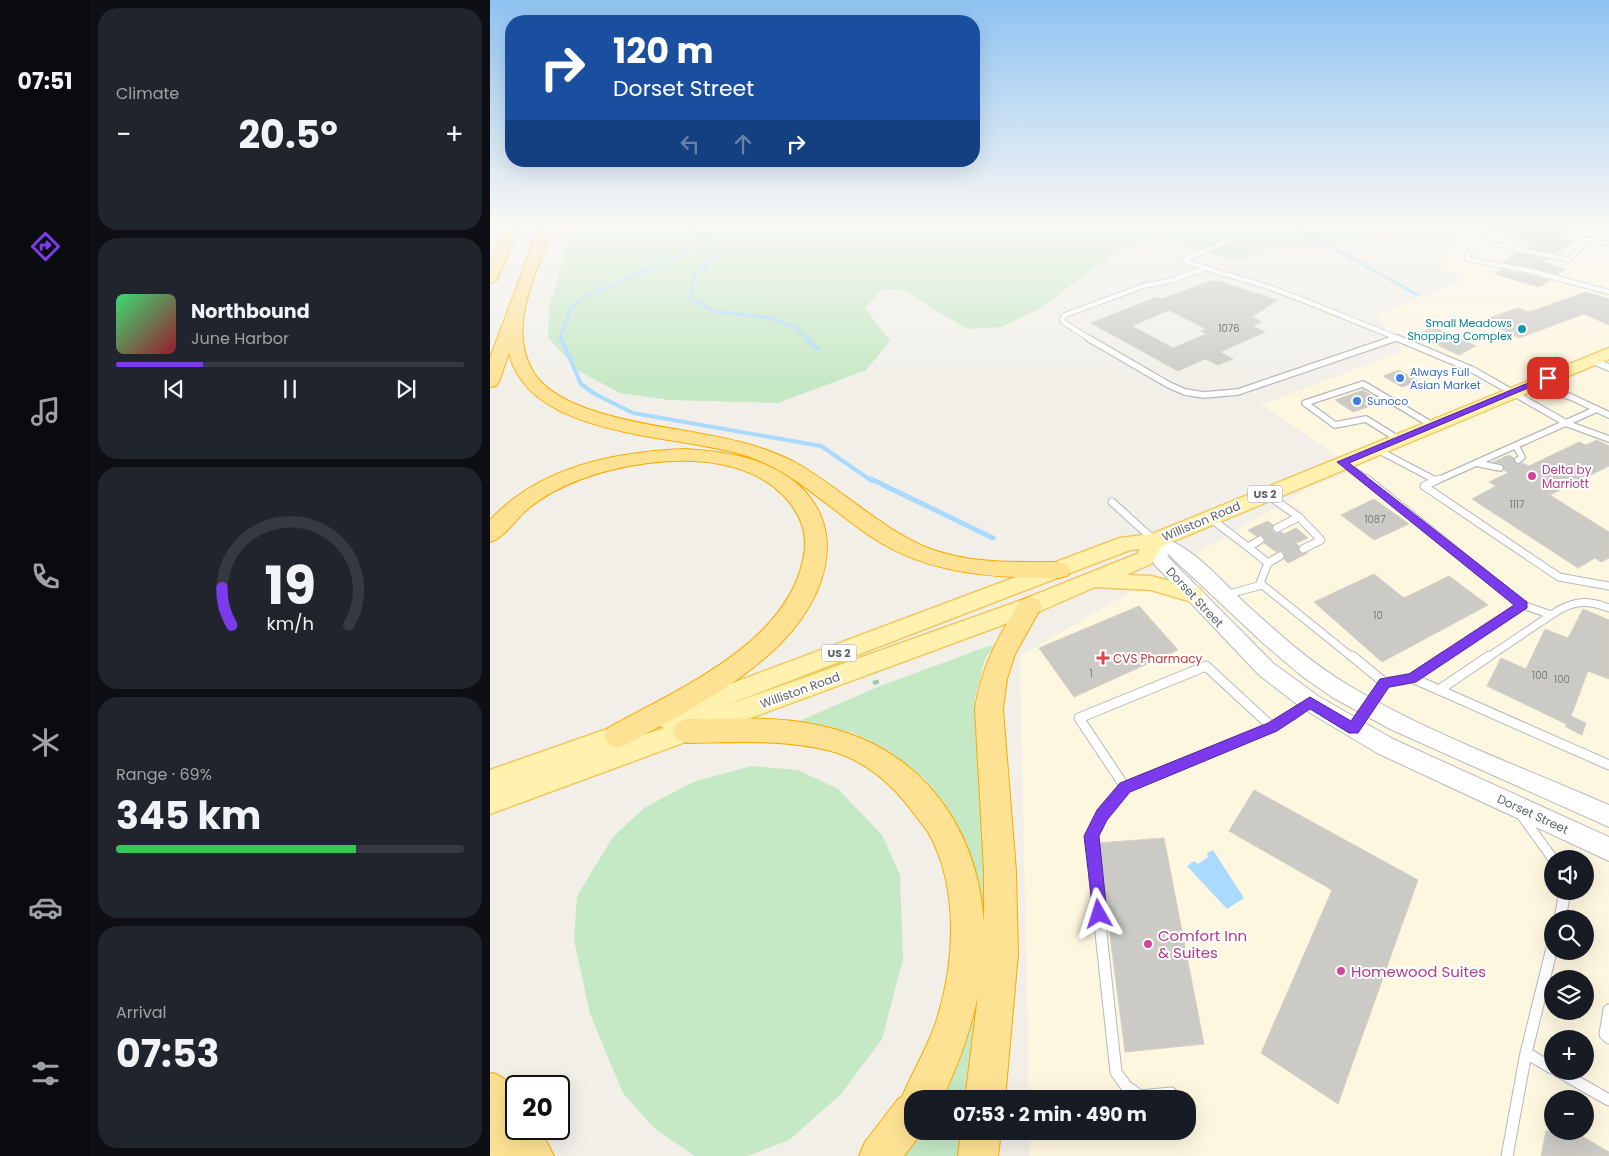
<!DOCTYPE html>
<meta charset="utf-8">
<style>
:root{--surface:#171b24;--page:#20242c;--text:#f1f3f6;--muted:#9ea1a6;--line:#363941;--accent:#7c3aed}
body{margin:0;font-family:Poppins,sans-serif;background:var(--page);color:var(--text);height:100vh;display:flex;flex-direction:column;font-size:19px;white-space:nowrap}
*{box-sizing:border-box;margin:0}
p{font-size:16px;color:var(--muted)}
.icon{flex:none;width:28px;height:28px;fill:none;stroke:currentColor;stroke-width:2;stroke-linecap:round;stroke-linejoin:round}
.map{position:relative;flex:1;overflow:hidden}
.details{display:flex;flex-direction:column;gap:8px;padding:8px;background:#0d0f14;width:400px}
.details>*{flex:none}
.guide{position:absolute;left:15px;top:15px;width:475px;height:152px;border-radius:20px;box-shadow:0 5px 20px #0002;background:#1a4fa0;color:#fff;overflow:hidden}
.buttons{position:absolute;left:1054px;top:850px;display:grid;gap:10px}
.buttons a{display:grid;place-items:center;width:50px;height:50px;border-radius:50%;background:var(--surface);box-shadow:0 5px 20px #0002;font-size:25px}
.speed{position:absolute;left:15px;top:1075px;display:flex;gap:10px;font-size:25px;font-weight:700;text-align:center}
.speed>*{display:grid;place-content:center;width:65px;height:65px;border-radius:50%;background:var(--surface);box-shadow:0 5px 20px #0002;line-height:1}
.speed .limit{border:2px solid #111;border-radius:8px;background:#fff;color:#111}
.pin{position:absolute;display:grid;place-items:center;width:42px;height:42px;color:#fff;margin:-21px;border-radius:10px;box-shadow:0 2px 8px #0006}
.me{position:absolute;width:55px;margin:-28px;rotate:354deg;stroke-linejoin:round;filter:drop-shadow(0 0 4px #0008)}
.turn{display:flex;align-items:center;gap:18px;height:105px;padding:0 25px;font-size:22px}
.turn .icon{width:65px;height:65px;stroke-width:2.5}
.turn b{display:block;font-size:35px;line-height:42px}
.lanes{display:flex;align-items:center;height:48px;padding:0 25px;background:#0003;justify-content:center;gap:25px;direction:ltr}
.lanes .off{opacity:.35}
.big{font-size:38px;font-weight:700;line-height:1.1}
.details .tile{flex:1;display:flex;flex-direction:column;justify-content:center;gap:8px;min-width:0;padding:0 18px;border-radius:20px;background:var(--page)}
.details .dial{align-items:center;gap:0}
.dial svg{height:130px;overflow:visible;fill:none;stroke:var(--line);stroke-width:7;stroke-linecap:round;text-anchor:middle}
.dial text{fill:var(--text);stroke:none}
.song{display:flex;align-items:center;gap:15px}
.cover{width:60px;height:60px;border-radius:8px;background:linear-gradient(135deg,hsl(140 70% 55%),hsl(350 70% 35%))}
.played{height:5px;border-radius:2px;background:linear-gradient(90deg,var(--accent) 25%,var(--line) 25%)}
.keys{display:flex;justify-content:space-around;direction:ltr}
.heat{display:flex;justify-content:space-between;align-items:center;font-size:28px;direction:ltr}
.charge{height:8px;border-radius:4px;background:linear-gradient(90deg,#34c759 69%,var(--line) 0)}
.trip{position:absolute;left:414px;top:1090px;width:292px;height:50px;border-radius:20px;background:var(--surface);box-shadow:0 5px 20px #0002;font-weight:700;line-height:50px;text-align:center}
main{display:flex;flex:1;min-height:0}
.tab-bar{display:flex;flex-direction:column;width:90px;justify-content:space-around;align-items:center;background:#090b0e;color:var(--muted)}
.tab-bar .icon{width:35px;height:35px}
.tab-bar .selected{color:var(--accent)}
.tab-bar b{font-size:22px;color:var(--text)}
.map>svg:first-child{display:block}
.commercial{fill:#fef7e0;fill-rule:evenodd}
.green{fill:#c5e8c5}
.water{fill:#aadaff}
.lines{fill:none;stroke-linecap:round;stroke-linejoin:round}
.stream-far2{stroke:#aadaff;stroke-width:3}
.stream-far1{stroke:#aadaff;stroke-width:4}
.stream{stroke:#aadaff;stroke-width:5}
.building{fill:#cccac5;stroke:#d6d1c6;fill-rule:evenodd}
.lane-far4-casing{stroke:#b5b8bc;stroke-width:6}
.lane-far3-casing{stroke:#b5b8bc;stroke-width:8}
.lane-far2-casing{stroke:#b5b8bc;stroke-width:9}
.lane-far1-casing{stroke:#b5b8bc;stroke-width:11}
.lane-casing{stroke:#b5b8bc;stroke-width:13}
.street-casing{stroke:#b5b8bc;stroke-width:2}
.secondary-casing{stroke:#b6babf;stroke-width:2}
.primary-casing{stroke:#f2c960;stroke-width:3}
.highway-casing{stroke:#f9ab00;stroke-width:2}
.path{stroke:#9cc7a9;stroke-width:4;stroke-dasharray:6 3;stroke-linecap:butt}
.lane-far4{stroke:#fff;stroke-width:4.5}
.lane-far3{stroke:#fff;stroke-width:5.5}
.lane-far2{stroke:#fff;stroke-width:7}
.lane-far1{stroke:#fff;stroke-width:9}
.lane{stroke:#fff;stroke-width:11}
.street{fill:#fff;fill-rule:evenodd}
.secondary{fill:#fff;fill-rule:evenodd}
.primary{fill:#fff2af;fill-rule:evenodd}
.highway{fill:#fde293;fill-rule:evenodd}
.route{fill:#7c3aed;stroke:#51269a}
.culture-dot{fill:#0f9aa8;stroke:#fff;stroke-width:2}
.shop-dot{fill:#3f7fe0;stroke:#fff;stroke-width:2}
.hotel-dot{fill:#d1479c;stroke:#fff;stroke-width:2}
.health-dot{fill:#e0444e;stroke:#fff;stroke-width:2}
.labels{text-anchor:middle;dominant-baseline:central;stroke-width:4;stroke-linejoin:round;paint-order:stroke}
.number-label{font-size:10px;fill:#7a7d7f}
.far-culture-label{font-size:11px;fill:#0d838f;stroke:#fff;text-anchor:end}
.far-shop-label{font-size:11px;fill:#366cbe;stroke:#fff;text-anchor:start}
.shield{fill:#fff;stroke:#8f9295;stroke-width:1}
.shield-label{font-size:11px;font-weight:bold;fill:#5f6368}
.hotel-label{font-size:12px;fill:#b23c85;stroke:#fff;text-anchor:start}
.street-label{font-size:12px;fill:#5f6368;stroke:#fff}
.health-label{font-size:12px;fill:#be3a42;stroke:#fff;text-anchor:start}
.near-hotel-label{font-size:15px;fill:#b23c85;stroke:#fff;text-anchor:start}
</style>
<main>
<nav class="tab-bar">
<b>07:51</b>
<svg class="icon selected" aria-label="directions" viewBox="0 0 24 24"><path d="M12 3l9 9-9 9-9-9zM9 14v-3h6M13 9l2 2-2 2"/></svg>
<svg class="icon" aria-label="music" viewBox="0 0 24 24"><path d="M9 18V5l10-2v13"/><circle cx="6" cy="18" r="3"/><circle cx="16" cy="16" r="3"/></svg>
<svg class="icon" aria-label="phone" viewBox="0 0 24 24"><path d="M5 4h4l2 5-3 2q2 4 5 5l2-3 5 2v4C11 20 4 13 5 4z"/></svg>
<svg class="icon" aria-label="climate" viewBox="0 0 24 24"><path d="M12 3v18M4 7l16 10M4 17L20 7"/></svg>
<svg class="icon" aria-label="car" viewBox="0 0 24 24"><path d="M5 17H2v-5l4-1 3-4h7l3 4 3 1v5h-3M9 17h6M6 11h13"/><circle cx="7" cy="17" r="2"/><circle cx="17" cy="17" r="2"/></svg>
<svg class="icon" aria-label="filters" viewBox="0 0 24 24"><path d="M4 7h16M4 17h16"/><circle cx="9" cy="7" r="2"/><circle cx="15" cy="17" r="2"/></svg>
</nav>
<section class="details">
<div class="tile"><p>Climate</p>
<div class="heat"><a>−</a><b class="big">20.5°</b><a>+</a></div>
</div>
<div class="tile">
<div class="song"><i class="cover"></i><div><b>Northbound</b><p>June Harbor</p></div></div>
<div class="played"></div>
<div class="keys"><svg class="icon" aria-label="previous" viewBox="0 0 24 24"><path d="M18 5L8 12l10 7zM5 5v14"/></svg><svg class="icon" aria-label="pause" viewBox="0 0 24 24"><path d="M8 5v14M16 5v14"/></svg><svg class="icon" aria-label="next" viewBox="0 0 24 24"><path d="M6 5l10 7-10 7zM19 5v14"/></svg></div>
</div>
<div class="tile dial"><svg viewBox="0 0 100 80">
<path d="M14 69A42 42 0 1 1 86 69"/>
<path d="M14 69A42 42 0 0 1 8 46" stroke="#7c3aed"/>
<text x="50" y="56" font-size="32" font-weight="700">19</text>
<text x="50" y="72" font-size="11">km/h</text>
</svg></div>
<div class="tile"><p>Range · 69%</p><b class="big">345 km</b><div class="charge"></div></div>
<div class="tile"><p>Arrival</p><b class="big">07:53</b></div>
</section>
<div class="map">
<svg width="1119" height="1156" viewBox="0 0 1119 1156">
<rect width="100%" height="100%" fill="#f1efe8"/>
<!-- commercial -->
<path class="commercial" d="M 976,225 L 1119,225 L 1119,1156 L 540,1156 L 540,1131 L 698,1131 L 698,1099 L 539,1099 L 530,656 L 819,488 L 866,469 L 772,405 L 912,351 L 886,315 L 976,279 L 948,267 ZM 1062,859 L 1095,859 L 1095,891 L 1062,891 ZM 1062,919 L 1095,919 L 1095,951 L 1062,951 ZM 1062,979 L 1095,979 L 1095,1011 L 1062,1011 ZM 1062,1039 L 1095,1039 L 1095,1071 L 1062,1071 ZM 1062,1099 L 1095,1099 L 1095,1131 L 1062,1131 Z"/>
<!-- green -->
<path class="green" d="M 84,225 L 917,225 L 864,243 L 783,245 L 749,262 L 672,237 L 630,249 L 549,309 L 511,327 L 477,329 L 413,290 L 392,289 L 375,308 L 400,341 L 376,370 L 288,403 L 179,400 L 130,393 L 89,371 L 58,338 L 59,308 Z
M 499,646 L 504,646 L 495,659 L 485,699 L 497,914 L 479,1099 L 449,1099 L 478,853 L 459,813 L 435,779 L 402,753 L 364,733 L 329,725 L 308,725 L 307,722 L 390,686 Z
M 261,766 L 308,770 L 348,789 L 392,835 L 410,875 L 413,959 L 392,1039 L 351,1094 L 299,1140 L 258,1156 L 205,1156 L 165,1129 L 133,1093 L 100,1014 L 84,940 L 87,896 L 123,837 L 154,808 L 203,782 Z
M 429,1131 L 474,1131 L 470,1156 L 413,1156 Z"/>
<!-- water -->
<path class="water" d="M 723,850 L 754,898 L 737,909 L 697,866 L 704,861 L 708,864 L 718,857 L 717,853 Z"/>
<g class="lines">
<!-- stream-far2 -->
<path class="stream-far2" d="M 192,225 L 220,241 L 226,257 L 205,275 L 200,298 L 224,311 L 280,318 L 306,328 L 318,339
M 802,225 L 928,295
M 70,339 L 81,307 L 96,297 L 220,241"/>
<!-- stream-far1 -->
<path class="stream-far1" d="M 71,338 L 91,384 L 105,394 L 143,413 L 331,446 L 382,481
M 316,338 L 328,349"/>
<!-- stream -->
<path class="stream" d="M 381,479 L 503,538"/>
</g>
<!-- building -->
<path class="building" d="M 1000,225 L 1083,225 L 1067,236 L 1084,241 L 1066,253 L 1036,247 L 1043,242 L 998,229 Z
M 1027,253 L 1057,259 L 1052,262 L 1075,269 L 1068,274 L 1013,262 Z
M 1011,270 L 1040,275 L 1060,280 L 1049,287 L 1005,274 Z
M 720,281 L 729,281 L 787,300 L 762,317 L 772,322 L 762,326 L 775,332 L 730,352 L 743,359 L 728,365 L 715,359 L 688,371 L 601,323 L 667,297 L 672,299 ZM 679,310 L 716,329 L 711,331 L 716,334 L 683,348 L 642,326 Z
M 1096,292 L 1119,299 L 1119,325 L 1094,314 L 1029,338 L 993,320 L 1028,308 L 1039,312 Z
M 943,327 L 953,331 L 986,346 L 969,355 L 926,335 Z
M 909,370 L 928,381 L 912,387 L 893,376 Z
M 873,390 L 892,402 L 863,412 L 845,400 Z
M 1107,440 L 1119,446 L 1119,466 L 1060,495 L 1119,532 L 1119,558 L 1111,562 L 1105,558 L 1088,568 L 982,499 L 1006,486 L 999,482 L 1018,473 L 1014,470 L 1013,464 L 1003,462 L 1019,455 L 1024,458 L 1026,464 L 1032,463 L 1039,466 L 1089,442 L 1096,445 Z
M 884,499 L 919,524 L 884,540 L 851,515 Z
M 778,521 L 783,525 L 782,530 L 785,533 L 792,532 L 794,534 L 806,528 L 818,538 L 806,543 L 809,546 L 810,553 L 818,553 L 798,563 L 794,559 L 793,552 L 786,552 L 774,543 L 773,536 L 766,536 L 758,530 Z
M 884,574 L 914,598 L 959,576 L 998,605 L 892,662 L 824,602 Z
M 649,606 L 688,650 L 584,697 L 549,648 Z
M 1093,609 L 1119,620 L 1119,679 L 1098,671 L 1081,716 L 1096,723 L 1092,735 L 1076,727 L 1076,724 L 997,686 L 1011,658 L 1036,669 L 1055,629 L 1078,638 Z
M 764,790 L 928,880 L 848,1104 L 771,1053 L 842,890 L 739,831 Z
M 674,838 L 714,1044 L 635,1052 L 608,843 Z
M 1056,1131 L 1083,1131 L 1119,1152 L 1119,1156 L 1051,1156 Z"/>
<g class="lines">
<defs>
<path id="lane-far4" d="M 996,225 L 977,255 L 977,259 L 1041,271 L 1119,292
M 1090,238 L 1119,244
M 987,240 L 1079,260 L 1094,244 L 1088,234 L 1098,225
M 736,242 L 694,260 C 721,272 750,277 778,287 C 823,303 866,322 910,339
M 600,339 L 573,322 L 572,319 L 575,315 L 653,286 L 679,281 L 714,269
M 903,339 L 906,338"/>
<path id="lane-far3" d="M 598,338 L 679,385 L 695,392 L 714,395 L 748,392 L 906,338
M 907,338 L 983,370 L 1078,424 L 1119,439
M 1041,385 L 1081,397 L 1119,415
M 908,439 L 876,419 L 845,425 L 815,403 L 873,384 L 942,425
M 1026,446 L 1032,457 L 1028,460
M 888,450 L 945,480
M 853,463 L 879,481
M 986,463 L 1010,468
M 946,481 L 1107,409"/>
<path id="lane-far2" d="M 877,479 L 1033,605
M 949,479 L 934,486 L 1069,577 L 1119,586
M 776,494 L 809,517 L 787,528
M 622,502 L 664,540
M 809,517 L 831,540 L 813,549
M 720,518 L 758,547 L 770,540
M 758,547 L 778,563
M 790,556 L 778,563 L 770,583 L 863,658
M 735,595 L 772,585
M 953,658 L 1033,605 L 1061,615 C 1082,601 1095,599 1119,608
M 997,658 L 1061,615"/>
<path id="lane-far1" d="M 862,656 L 895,683
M 716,666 L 782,727 L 635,787 L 589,718 Z
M 922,678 L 1119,765
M 949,690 L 999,656
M 878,706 L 895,683 L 922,678 L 955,656
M 782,727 L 803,715 L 819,702
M 1032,816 L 1063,859
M 606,879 L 601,836 L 612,815 L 635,787"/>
<path id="lane" d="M 605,878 L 626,1072 L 636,1086 L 650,1096 L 681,1093
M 1070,919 L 1075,891
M 1119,1010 L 1115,1034 L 1119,1038
M 1036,1053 L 1062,948
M 1068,1071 L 1119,1100
M 1017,1156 L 1036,1053 L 1062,1068"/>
<path id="street" d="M 1102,357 L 1119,364 L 1119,371 L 1098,362 L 1097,360 Z"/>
<path id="secondary" d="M 665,535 C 703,545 729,579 757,605 C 789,634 821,663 858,685 C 939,734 1032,767 1119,805 L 1119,827 L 900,729 L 842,697 L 813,677 L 773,643 L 677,553 L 679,558 L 783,663 L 828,696 L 903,739 L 1119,837 L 1119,861 L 887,753 L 812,708 L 769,675 L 664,564 L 656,541 L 659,537 Z"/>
<path id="primary" d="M 1119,348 L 1119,359 L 672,546 L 661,564 L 636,575 L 661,576 L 710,589 L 713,594 L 710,599 L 702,602 L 661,590 L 605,587 L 548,612 L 0,814 L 0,770 L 143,720 L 152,723 L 156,730 L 153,735 L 175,728 L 168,725 L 165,718 L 168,711 L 630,538 L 662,534 ZM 650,549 L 647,554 L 532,600 L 232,707 L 640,550 Z"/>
<path id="highway" d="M 17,225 L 30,225 L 7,280 L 0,284 L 0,263 Z
M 50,225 L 64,225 C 48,270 15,328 44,373 C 69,412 154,424 196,431 C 235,438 274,445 308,464 C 353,490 390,528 438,548 C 479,564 526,562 569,562 L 577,564 L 581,570 L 577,576 L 569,578 C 505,578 439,575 383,538 C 342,511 307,474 260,457 C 192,433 40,441 19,353 L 9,382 L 6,386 L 0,387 L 0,358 Z
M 195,449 C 220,451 246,453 269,462 C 360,497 351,581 292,642 C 249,686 191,714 138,744 L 128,748 L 118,744 L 114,736 L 118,728 C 186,690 295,645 313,560 C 319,534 311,514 293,495 C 259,461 204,457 158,463 C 115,469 73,481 39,508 C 26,518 15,538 0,542 L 0,520 C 50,466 125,452 195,449 Z
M 540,597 L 549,600 L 552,606 L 525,654 L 517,679 L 513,709 L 526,871 L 528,954 L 515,1099 L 475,1099 L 488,996 C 480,1032 468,1066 452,1099 L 422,1099 L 422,1131 L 433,1131 L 414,1156 L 369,1156 L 375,1142 L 408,1099 L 412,1097 C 422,1073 436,1050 445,1025 C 465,966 470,888 438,832 C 433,825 427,818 422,811 C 402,784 374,760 341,751 C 294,739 245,742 197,743 L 187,739 L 183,731 L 187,723 L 197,719 C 239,719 281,716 322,724 C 425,742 487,821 494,923 L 494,871 L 485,709 C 491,667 509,635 531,600 Z
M 3,1073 C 32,1084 26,1102 26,1129 L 50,1129 L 64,1156 L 0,1156 L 0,1074 Z
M 471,1131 L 511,1131 L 508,1156 L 468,1156 Z"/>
</defs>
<!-- lane-far4 casing -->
<use href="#lane-far4" class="lane-far4-casing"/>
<!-- lane-far3 casing -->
<use href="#lane-far3" class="lane-far3-casing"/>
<!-- lane-far2 casing -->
<use href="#lane-far2" class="lane-far2-casing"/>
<!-- lane-far1 casing -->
<use href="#lane-far1" class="lane-far1-casing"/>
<!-- lane casing -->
<use href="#lane" class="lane-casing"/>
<!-- street casing -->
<use href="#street" class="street-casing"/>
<!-- secondary casing -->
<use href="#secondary" class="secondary-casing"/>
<!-- primary casing -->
<use href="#primary" class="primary-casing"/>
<!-- highway casing -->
<use href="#highway" class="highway-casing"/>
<!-- path -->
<path class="path" d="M 383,683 L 390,681"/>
<!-- lane-far4 -->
<use href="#lane-far4" class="lane-far4"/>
<!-- lane-far3 -->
<use href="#lane-far3" class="lane-far3"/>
<!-- lane-far2 -->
<use href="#lane-far2" class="lane-far2"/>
<!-- lane-far1 -->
<use href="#lane-far1" class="lane-far1"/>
<!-- lane -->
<use href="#lane" class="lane"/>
<!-- street -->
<use href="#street" class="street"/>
<!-- secondary -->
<use href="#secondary" class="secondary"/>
<!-- primary -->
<use href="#primary" class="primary"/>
<!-- highway -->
<use href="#highway" class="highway"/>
</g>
<!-- sky -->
<linearGradient id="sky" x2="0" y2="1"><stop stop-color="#8fc3f1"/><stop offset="0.58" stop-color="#f9f8f5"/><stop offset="1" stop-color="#f9f8f5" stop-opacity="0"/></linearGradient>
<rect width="1119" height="387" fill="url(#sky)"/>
<!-- route -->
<path class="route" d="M 1055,376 L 1062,378 L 859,463 L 1037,602 L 1037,608 L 926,682 L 899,687 L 868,733 L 859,733 L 820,709 L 787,731 L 640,792 L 617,820 L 609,836 L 617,914 L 615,920 L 609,922 L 604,920 L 594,836 L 607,810 L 630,783 L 778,723 L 820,697 L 861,721 L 890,679 L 919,674 L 1024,605 L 847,462 Z"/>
<!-- markers -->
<circle class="culture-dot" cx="1032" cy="329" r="5"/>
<g class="shop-dot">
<circle cx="910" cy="378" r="5"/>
<circle cx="867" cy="401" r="5"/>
</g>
<g class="hotel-dot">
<circle cx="1042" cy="476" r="5"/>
<circle cx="658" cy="944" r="5"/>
<circle cx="851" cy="971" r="5"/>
</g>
<path class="health-dot" d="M610.5 650.5h5v5h5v5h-5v5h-5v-5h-5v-5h5z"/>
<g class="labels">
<!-- number labels -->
<g class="number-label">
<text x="739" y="328">1076</text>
<text x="1027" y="504">1117</text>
<text x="885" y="519">1087</text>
<text x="888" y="615">10</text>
<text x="601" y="673">1</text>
<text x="1050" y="675">100</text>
<text x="1072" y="679">100</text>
</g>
<!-- far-culture labels -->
<g class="far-culture-label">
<text x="1022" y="323">Small Meadows<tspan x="1022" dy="13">Shopping Complex</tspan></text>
</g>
<!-- far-shop labels -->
<g class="far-shop-label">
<text x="920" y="372">Always Full<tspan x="920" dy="13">Asian Market</tspan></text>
<text x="877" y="401">Sunoco</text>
</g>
<!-- shield labels -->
<g class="shield">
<rect x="757.5" y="485.5" width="35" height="17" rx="4"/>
<rect x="331.5" y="644.5" width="35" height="17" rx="4"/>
</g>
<g class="shield-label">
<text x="775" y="494">US 2</text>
<text x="349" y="653">US 2</text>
</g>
<!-- hotel labels -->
<g class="hotel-label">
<text x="1052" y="469">Delta by<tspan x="1052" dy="14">Marriott</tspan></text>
</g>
<!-- street labels -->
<g class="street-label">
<text transform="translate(711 521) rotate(-23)">Williston Road</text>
<text transform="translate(705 597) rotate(47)">Dorset Street</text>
<text transform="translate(310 690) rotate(-20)">Williston Road</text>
<text transform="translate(1043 814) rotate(25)">Dorset Street</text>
</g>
<!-- health labels -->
<g class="health-label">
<text x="623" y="658">CVS Pharmacy</text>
</g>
<!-- near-hotel labels -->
<g class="near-hotel-label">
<text x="668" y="935">Comfort Inn<tspan x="668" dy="17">&amp; Suites</tspan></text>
<text x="861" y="971">Homewood Suites</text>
</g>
</g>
</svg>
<div class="buttons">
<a><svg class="icon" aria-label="sound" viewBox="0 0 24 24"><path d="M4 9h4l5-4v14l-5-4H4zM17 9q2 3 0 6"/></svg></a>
<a><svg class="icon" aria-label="search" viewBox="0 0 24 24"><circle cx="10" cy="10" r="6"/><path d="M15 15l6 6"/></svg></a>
<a><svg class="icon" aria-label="layers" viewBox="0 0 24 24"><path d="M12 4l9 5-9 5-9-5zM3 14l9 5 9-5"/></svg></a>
<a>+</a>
<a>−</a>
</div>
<div class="speed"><div class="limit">20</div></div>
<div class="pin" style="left:1058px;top:378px;background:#d93025"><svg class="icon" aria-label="arrive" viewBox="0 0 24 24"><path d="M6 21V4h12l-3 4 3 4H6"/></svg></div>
<svg class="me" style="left:609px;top:914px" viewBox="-20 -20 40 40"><path d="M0-17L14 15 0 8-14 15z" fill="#7c3aed" stroke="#fff" stroke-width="4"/></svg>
<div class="trip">07:53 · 2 min · 490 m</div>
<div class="guide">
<div class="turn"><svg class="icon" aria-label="right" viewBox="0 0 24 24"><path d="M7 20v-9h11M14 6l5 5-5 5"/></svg><div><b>120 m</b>Dorset Street</div></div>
<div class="lanes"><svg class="icon off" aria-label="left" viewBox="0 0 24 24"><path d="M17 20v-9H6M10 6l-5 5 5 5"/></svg><svg class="icon off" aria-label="ahead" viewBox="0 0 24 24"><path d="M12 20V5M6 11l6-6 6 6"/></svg><svg class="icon" aria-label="right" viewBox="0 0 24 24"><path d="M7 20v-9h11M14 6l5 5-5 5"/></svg></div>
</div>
</div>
</main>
